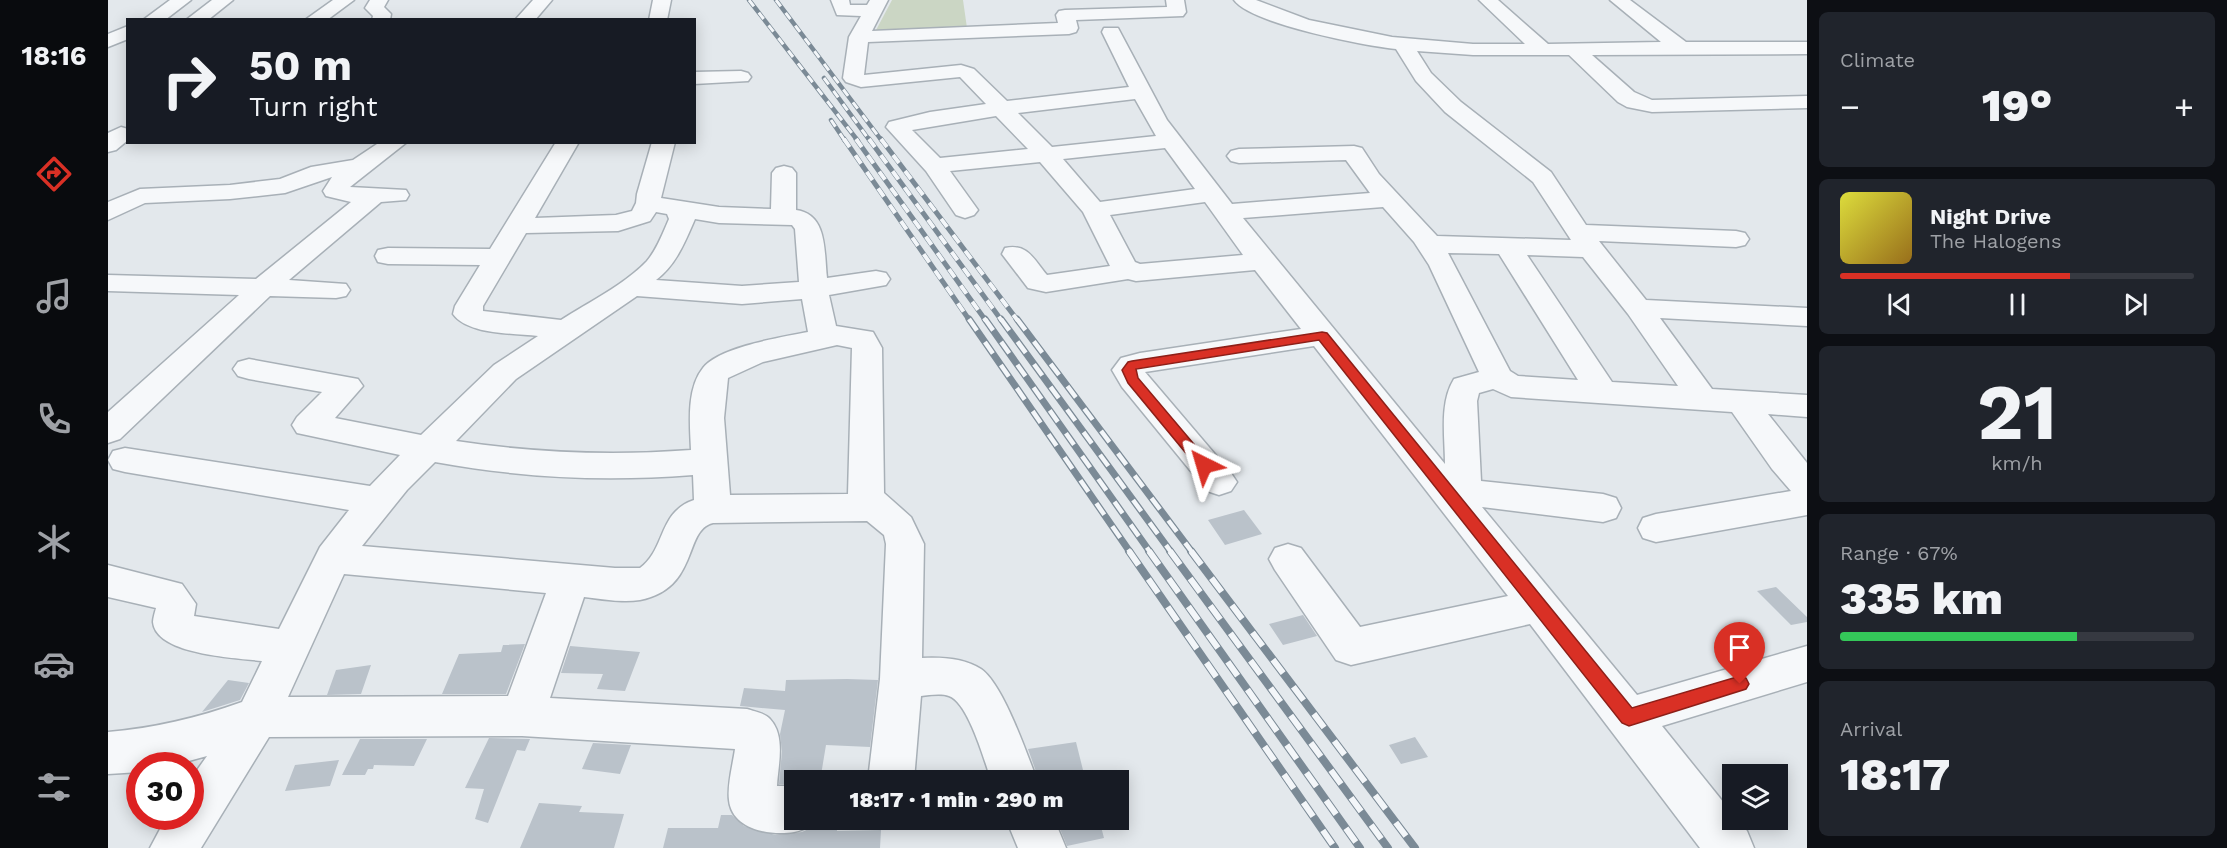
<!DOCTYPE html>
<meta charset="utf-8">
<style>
:root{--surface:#171b24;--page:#20242c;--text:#f1f3f6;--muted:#9ea1a6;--line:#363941;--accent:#d93025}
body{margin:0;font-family:"Work Sans",sans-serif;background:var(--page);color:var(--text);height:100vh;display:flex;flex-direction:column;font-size:22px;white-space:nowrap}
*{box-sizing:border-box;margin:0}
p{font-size:20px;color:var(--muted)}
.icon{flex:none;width:33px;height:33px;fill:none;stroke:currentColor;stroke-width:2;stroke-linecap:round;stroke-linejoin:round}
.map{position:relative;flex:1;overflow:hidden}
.sheet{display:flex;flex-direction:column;gap:12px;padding:12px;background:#0d0f14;width:420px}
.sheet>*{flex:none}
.guide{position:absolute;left:18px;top:18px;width:570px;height:126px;border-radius:0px;box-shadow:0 3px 15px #0003;background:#171b24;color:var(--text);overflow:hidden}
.buttons{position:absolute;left:1614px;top:764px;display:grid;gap:12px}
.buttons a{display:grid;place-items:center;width:66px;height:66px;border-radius:0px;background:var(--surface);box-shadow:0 3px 15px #0003;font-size:30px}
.speed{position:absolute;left:18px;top:752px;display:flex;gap:12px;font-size:30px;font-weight:700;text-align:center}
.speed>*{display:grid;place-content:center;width:78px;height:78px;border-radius:50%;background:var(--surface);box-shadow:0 3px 15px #0003;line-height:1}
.speed .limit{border:9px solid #d22;background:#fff;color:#111}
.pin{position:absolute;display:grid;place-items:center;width:51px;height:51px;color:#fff;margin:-62px -26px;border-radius:50% 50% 50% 0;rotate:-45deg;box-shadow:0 0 6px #0007}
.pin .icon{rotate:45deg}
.me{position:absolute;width:66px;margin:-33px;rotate:320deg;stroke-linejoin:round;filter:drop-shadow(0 0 4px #0008)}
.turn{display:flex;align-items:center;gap:21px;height:126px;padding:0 24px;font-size:27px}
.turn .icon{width:78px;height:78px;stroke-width:2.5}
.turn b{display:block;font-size:42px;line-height:51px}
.big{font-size:45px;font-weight:800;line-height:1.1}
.sheet .card{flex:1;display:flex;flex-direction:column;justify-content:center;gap:9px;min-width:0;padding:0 21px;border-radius:9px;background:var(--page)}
.sheet .dial{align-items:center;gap:0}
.dial b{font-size:78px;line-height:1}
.song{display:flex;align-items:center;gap:18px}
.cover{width:72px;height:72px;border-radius:9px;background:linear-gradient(135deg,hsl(60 70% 55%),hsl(40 70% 35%))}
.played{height:6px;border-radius:3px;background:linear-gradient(90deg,var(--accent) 65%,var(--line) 65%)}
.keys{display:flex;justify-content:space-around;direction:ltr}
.heat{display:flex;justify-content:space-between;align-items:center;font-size:33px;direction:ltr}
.charge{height:9px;border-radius:4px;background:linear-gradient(90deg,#34c759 67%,var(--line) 0)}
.trip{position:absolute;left:676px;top:770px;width:345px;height:60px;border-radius:0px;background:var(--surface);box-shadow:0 3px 15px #0003;font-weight:800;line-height:60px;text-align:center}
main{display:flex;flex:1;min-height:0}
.dock{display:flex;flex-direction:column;width:108px;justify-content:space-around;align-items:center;background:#090b0e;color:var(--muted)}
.dock .icon{width:42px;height:42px}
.dock .current{color:var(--accent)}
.dock b{font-size:27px;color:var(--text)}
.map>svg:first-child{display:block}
.green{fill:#cbd6c4}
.building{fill:#bac2ca}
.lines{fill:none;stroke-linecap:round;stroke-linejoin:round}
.minor-casing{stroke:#a8b0b7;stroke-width:3}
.minor{fill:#f6f8fa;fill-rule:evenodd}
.rail-far3-casing{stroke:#7b8a96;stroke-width:4.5}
.rail-far2-casing{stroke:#7b8a96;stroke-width:5}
.rail-far1-casing{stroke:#7b8a96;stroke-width:7}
.rail-casing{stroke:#7b8a96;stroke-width:8}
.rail-far3{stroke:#f3f6f9;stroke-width:3;stroke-dasharray:8;stroke-linecap:butt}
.rail-far2{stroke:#f3f6f9;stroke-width:4;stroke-dasharray:10;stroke-linecap:butt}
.rail-far1{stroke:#f3f6f9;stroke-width:4.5;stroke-dasharray:14;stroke-linecap:butt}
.rail{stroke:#f3f6f9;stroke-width:6;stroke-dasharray:17;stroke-linecap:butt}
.route{fill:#d93025;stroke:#8d1f18;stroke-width:1.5}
</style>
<main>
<nav class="dock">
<b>18:16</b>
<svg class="icon current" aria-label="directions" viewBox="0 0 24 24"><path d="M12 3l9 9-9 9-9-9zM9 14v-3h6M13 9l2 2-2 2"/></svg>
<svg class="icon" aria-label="music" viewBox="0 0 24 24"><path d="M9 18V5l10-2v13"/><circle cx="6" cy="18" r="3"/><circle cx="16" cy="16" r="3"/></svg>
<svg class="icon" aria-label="phone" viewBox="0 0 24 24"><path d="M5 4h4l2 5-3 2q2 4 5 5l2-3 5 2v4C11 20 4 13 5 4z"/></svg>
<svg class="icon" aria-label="climate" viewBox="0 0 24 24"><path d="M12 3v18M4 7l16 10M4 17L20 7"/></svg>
<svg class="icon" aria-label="car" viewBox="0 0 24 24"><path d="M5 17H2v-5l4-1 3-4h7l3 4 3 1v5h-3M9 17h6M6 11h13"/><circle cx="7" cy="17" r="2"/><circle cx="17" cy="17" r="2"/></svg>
<svg class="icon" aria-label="filters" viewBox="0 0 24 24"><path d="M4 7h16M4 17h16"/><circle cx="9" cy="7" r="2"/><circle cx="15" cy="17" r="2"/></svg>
</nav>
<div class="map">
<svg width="1699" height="848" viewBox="0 0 1699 848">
<rect width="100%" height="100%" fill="#e3e8ec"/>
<!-- green -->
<path class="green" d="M 784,0 L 855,0 L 859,28 L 767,32 Z"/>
<!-- building -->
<path class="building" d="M 1136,510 L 1154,534 L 1117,545 L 1100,520 Z
M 1668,587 L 1699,617 L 1699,622 L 1683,625 L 1649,591 Z
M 1195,615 L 1209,636 L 1175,645 L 1161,624 Z
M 417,644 L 398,694 L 334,694 L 351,654 L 393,652 L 395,645 Z
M 462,646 L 532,652 L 517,691 L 489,689 L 495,674 L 453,673 Z
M 263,665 L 253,694 L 219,695 L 228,670 Z
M 739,679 L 770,680 L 762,747 L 718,745 L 713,775 L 686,775 L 684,784 L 671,784 L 674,751 L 672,734 L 677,710 L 632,706 L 636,688 L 677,691 L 678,680 Z
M 120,680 L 141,683 L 132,700 L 94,712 Z
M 1307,737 L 1320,757 L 1293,764 L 1281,745 Z
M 381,738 L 422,739 L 417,751 L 409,750 L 380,823 L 367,819 L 376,789 L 357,788 Z
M 252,739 L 319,739 L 306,766 L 266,765 L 265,769 L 260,769 L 257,775 L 234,775 Z
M 968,742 L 977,778 L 931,780 L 920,749 Z
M 485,743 L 523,745 L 512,774 L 474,769 Z
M 231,760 L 222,786 L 177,791 L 187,765 Z
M 431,803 L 474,806 L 471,812 L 516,814 L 506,848 L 412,848 Z
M 613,815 L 624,815 L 636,826 L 667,835 L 694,832 L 705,827 L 708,819 L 730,819 L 729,831 L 773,830 L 772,848 L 555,848 L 560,828 L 610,828 Z
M 948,819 L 991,819 L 996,838 L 959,846 Z"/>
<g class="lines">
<defs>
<path id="minor" d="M 62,0 L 83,0 L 57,20 L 35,20 Z
M 104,0 L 125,0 L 100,20 L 78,20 Z
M 225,0 L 246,0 L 219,20 L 197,20 Z
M 262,0 L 280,0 L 276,7 L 283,14 L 282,20 L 264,20 L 265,16 L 257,8 Z
M 425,0 L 444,0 L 427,20 L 407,20 Z
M 545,0 L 563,0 L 559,20 L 541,20 Z
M 723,0 L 741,0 L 742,5 L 759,5 L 762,0 L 780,0 L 764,31 L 950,23 L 948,15 L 951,11 L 957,10 L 1059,7 L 1058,0 L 1076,0 L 1078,12 L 1075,16 L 968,20 L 970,28 L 968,32 L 961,34 L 760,42 L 756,75 L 853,65 L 866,69 L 899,101 L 1021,87 L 994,32 L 996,28 L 1010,28 L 1059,120 L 1124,204 L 1262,193 L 1238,160 L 1131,163 L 1123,161 L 1119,156 L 1123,151 L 1131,149 L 1246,146 L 1254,148 L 1271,174 L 1329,236 L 1463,240 L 1425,182 L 1337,112 L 1308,81 L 1288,49 C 1258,46 1143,24 1126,0 L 1148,0 L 1201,20 L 1284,37 L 1365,44 L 1417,44 L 1371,0 L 1390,0 L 1440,44 L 1553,42 L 1502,0 L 1522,0 L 1578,42 L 1699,42 L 1699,54 L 1484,55 L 1526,92 L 1544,100 L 1699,96 L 1699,108 L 1544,112 L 1519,107 L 1510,102 L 1461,55 L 1365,55 L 1309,51 L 1323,73 L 1353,102 L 1443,172 L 1478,225 L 1628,231 L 1637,233 L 1641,239 L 1637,245 L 1628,247 L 1491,241 L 1538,300 L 1699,308 L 1699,326 L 1552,318 L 1604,389 L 1699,395 L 1699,417 L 1660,414 L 1699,463 L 1699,515 L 1548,542 L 1535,538 L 1530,528 L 1535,518 L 1548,514 L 1683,491 L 1664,469 L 1624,412 L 1403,397 L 1385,389 L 1371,393 L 1369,401 L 1373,481 L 1495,494 L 1508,498 L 1513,508 L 1508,518 L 1495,522 L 1374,507 L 1529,695 L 1699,646 L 1699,682 L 1554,726 L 1624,813 L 1624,819 L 1629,819 L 1639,831 L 1646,848 L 1592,848 L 1422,624 L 1243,665 L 1228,660 L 1167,570 L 1161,559 L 1167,548 L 1180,544 L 1193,548 L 1252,627 L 1400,596 L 1206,346 L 1037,372 L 1123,473 L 1129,482 L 1123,491 L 1111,495 L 1099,491 L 1014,387 L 1004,370 L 1013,358 L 1032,353 L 1193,329 L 1147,270 L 1028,281 L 1020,279 L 938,292 L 920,288 L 894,254 L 897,248 C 920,243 926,260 939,275 L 1002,266 L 975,212 L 932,162 L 842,171 L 870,210 L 866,215 L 857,218 L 848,215 L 818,171 L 778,127 L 781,122 L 822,112 L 878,104 L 852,77 L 753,87 L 738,82 L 735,78 L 741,37 L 753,16 L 729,15 ZM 1027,99 L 1048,136 L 944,147 L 910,113 ZM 888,116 L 920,149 L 832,158 L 804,130 ZM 1057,148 L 1087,189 L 992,202 L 955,159 ZM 1097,202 L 1135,255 L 1032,264 L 1027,262 L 1002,215 ZM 1275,207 L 1306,242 L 1321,265 L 1371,372 L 1346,379 C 1331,403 1337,437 1337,464 L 1135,218 ZM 1340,253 L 1391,254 L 1470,380 L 1410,376 L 1402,371 ZM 1419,255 L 1475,257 L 1520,314 L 1570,386 L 1504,382 Z
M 20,26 L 20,39 L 0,47 L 0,34 Z
M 633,71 L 640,73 L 643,77 L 640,81 L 586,84 L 586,72 Z
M 13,127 L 20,129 L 20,140 L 8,150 L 0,152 L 0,133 Z
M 272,142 L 299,142 L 242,187 L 298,190 L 301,195 L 298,200 L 273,202 L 181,280 L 238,284 L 242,290 L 238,296 L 228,298 L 162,296 L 12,439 L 0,443 L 0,412 L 131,295 L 0,291 L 0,275 L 148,279 L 243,202 L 218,196 L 215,191 L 224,177 L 177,193 L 122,199 L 37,203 L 0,220 L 0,202 L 32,189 L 122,185 L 172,179 L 203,167 L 245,160 Z
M 448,142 L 471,142 L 427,218 L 508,215 L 524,211 L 528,203 L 529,194 L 544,142 L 567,142 L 553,198 L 611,207 L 663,209 L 664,173 L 668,168 L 676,166 L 684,168 L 688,173 L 688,210 C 720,214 716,253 719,278 L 768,271 L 778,273 L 782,279 L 778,285 L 721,295 L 728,326 L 765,332 L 774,348 L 776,493 L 803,517 L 816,544 L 814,658 C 834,657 856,658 873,669 C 895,684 919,754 929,780 L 883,780 C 877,762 860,702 841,696 C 833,693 821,695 813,696 L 806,780 L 760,780 L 772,679 L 778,544 L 776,535 L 759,521 L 605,523 C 575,530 592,588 532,600 C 514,603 494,599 476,597 L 442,698 L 639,709 C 645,711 657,713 662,719 C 678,736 670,765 669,786 L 687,786 L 687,819 L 706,819 L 704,825 C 698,828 692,831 686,832 C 663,836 624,830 621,800 C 619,785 625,764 627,749 L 414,736 L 161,737 L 93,848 L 42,848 L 59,816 L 82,816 L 82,780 L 99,756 L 66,765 L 32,765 L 32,772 L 0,774 L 0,732 C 47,728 89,718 134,702 L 154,661 C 129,658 48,655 45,622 C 45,618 47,612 48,608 L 0,597 L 0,565 L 74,584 L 88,604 L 86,616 L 171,629 L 212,547 L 241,510 L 17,472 L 5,469 L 0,460 L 5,451 L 17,448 L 262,486 L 292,455 L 189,433 L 184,425 L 189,417 L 214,392 L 141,379 L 130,376 L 125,369 L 130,362 L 141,359 L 250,379 L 255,386 L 227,418 L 313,435 L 386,365 L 430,336 C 405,333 360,335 345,314 L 347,306 L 372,265 L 280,264 L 270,262 L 267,256 L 270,250 L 280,248 L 382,249 ZM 548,212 L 559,214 L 561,219 C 555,233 549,249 539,261 C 516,285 481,302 453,320 L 375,311 L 375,306 L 418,233 L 510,231 L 542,221 ZM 587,219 L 611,223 L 684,225 L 687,229 L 691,282 L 634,286 L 548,280 C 568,265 577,242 587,219 ZM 529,296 L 634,304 L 694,299 L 700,332 C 674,337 611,347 595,368 C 578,389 582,425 583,450 C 503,456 427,453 348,441 L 408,379 ZM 729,345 L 744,348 L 740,494 L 622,495 L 616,418 L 620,378 L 655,362 ZM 327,462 C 416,478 495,482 585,475 L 586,500 C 550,512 558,549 532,568 L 507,568 L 254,546 L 299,490 ZM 236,574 L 438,593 L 400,696 L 180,697 Z
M 898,819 L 946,819 L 958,848 L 910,848 Z"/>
</defs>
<!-- minor casing -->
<use href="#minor" class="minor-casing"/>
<!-- minor -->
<use href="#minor" class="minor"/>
<defs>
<path id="rail-far3" d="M 641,0 L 750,141
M 668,0 L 774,141
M 716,78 L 762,141
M 723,120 L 737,141"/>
<path id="rail-far2" d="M 736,139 L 862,321
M 748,139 L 878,321
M 761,139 L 894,321
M 773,139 L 910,321"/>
<path id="rail-far1" d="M 861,319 L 1022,552
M 877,319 L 1042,552
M 893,319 L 1063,552
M 909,319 L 1084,552"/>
<path id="rail" d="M 1021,551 L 1227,848
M 1041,551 L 1252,848
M 1062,551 L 1280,848
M 1083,551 L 1307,848"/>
</defs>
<!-- rail-far3 casing -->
<use href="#rail-far3" class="rail-far3-casing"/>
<!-- rail-far2 casing -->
<use href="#rail-far2" class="rail-far2-casing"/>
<!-- rail-far1 casing -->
<use href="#rail-far1" class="rail-far1-casing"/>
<!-- rail casing -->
<use href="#rail" class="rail-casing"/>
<!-- rail-far3 -->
<use href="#rail-far3" class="rail-far3"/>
<!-- rail-far2 -->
<use href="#rail-far2" class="rail-far2"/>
<!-- rail-far1 -->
<use href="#rail-far1" class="rail-far1"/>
<!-- rail -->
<use href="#rail" class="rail"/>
</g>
<!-- route -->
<path class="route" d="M 1214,332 L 1219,333 L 1524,708 L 1632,676 L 1638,678 L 1641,684 L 1638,689 L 1521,726 L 1514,723 L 1211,340 L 1028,369 L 1030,378 L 1101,462 L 1103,465 L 1096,470 L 1091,469 L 1020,383 L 1014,370 L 1020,362 L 1024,361 Z"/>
</svg>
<div class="buttons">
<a><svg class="icon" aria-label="layers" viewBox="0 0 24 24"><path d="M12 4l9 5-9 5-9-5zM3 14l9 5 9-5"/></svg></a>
</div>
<div class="speed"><div class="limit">30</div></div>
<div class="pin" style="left:1632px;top:684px;background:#d93025"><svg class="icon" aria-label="arrive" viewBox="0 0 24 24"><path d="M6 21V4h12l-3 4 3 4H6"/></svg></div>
<svg class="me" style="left:1096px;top:465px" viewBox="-20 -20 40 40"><path d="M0-17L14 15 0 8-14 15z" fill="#d93025" stroke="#fff" stroke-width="4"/></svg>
<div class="trip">18:17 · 1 min · 290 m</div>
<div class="guide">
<div class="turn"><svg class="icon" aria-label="right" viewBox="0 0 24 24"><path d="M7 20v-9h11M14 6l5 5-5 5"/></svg><div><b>50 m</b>Turn right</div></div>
</div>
</div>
<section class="sheet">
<div class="card"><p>Climate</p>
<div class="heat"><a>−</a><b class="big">19°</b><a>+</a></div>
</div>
<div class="card">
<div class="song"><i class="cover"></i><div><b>Night Drive</b><p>The Halogens</p></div></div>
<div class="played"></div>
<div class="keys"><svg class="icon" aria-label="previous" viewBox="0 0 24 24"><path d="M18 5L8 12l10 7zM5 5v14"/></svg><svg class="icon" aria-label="pause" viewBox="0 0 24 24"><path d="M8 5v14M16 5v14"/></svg><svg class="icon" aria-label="next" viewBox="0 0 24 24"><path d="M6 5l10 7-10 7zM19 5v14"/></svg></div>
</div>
<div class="card dial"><b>21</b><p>km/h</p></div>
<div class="card"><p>Range · 67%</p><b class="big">335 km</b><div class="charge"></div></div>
<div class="card"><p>Arrival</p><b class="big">18:17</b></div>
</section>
</main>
